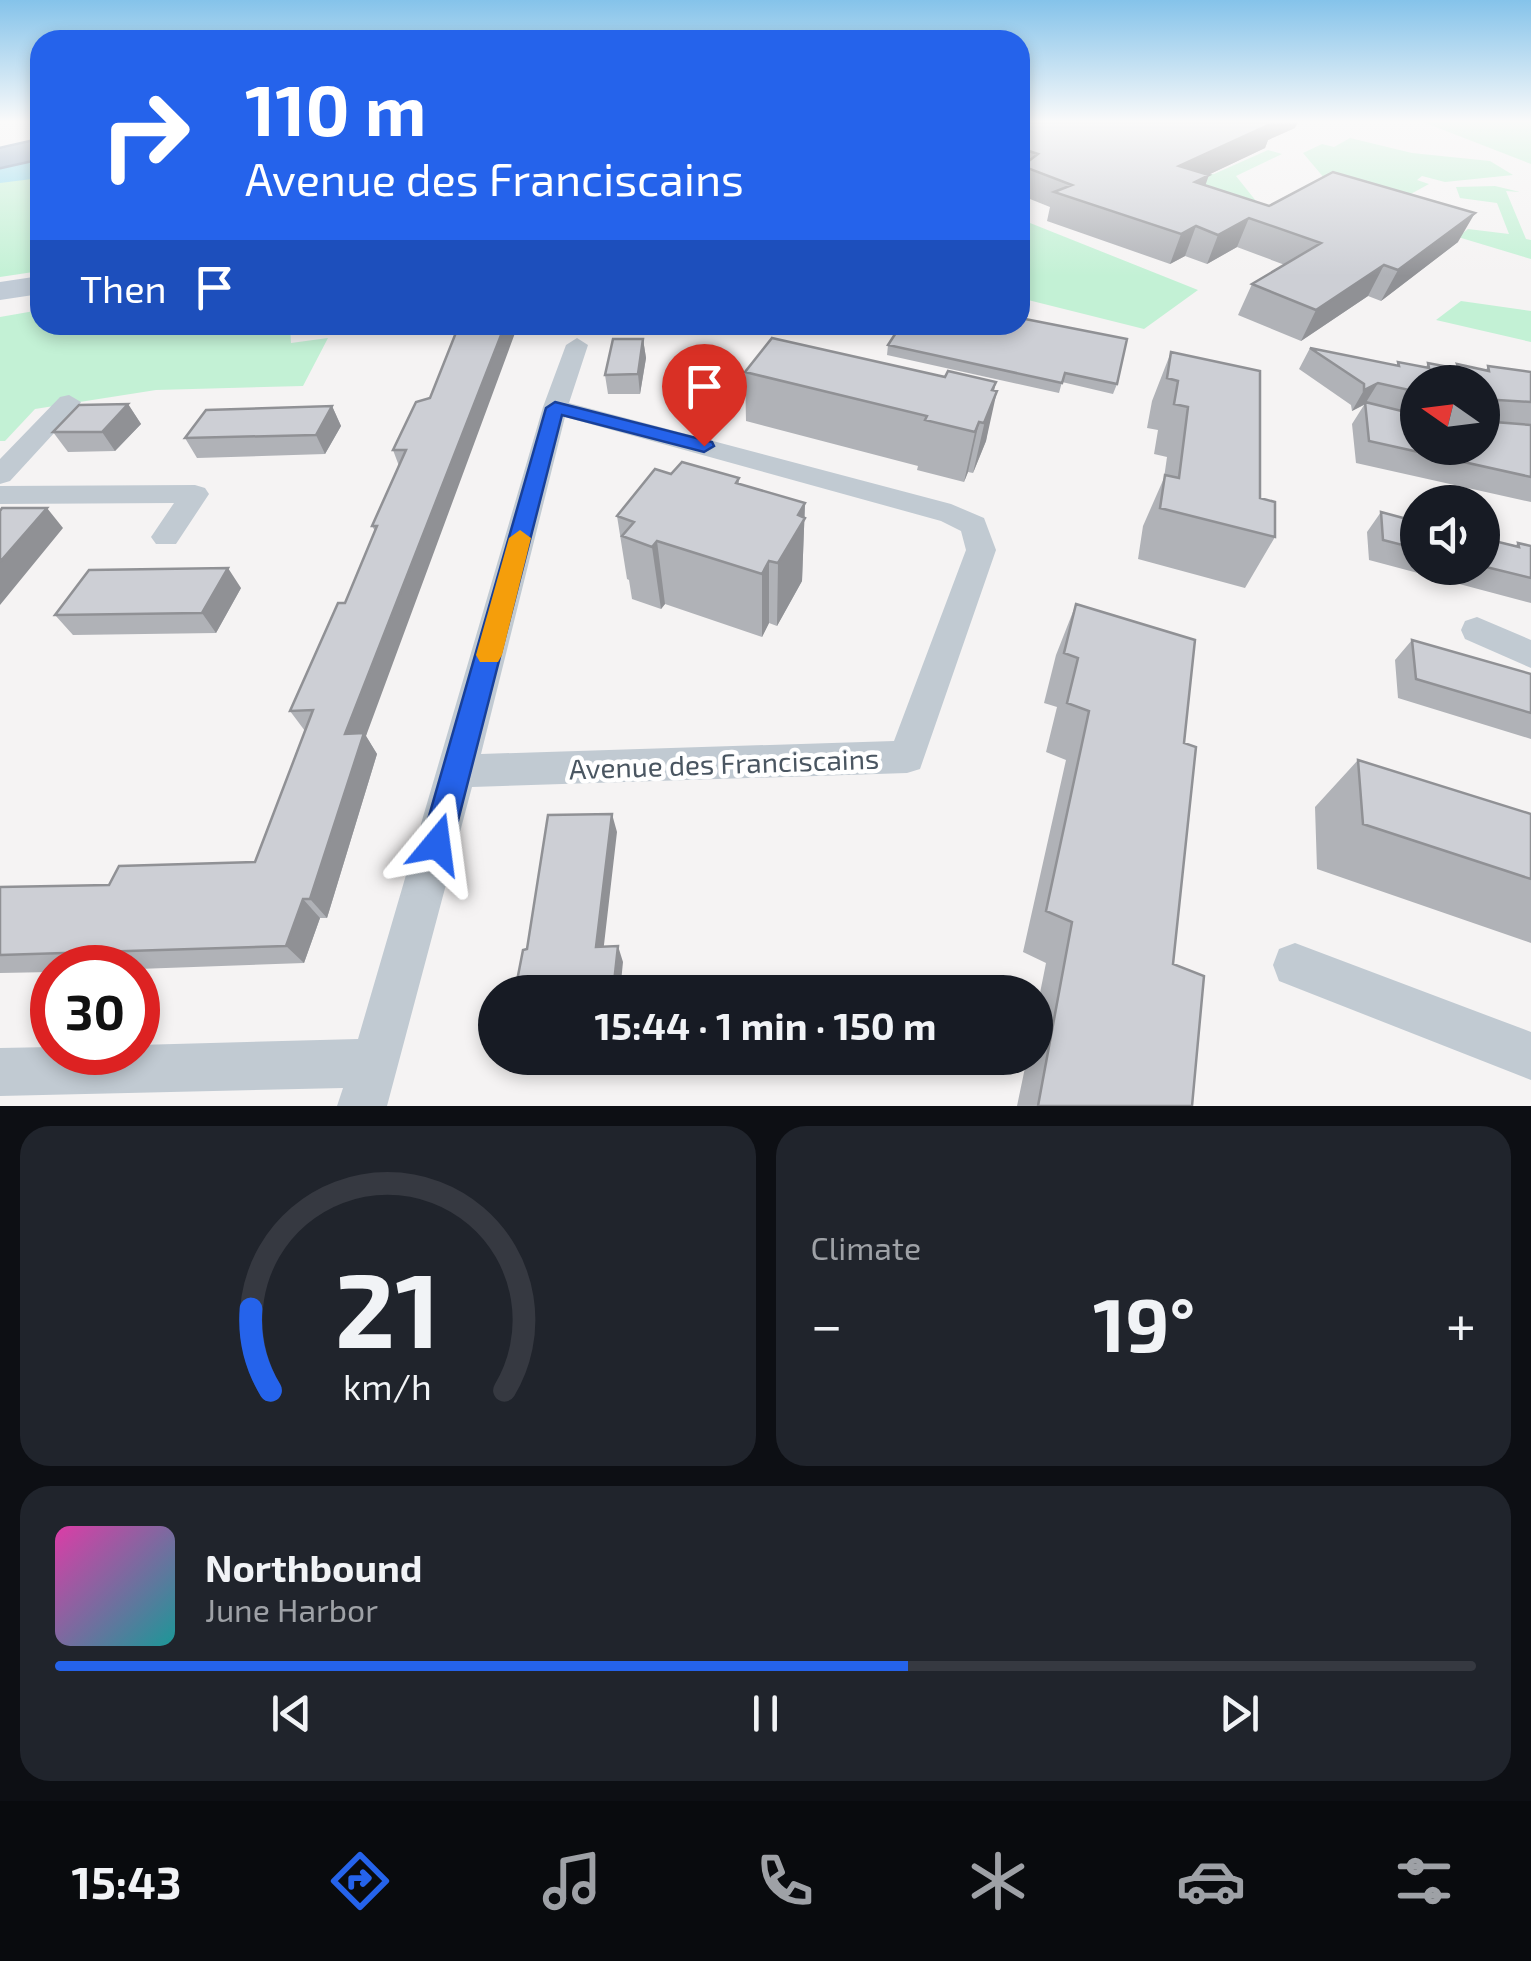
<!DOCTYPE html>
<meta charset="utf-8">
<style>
:root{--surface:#171b24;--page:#20242c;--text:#f1f3f6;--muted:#9ea1a6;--line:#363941;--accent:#2563eb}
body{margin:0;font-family:"Exo 2",sans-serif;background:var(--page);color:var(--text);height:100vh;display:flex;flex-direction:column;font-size:38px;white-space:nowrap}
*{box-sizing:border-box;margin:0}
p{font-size:32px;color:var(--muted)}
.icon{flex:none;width:55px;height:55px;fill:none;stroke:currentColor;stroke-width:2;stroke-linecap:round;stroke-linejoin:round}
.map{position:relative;height:1106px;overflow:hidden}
.panel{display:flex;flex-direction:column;gap:20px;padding:20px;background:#0d0f14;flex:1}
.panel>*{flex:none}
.top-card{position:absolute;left:30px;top:30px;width:1000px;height:305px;border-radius:30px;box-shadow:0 5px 15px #0003;background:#2563eb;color:#fff;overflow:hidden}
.needle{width:65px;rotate:284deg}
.tools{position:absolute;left:1400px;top:365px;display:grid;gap:20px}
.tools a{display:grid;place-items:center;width:100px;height:100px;border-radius:50%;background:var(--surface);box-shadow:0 5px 15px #0003;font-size:50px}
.speed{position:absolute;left:30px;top:945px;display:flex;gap:20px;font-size:50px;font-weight:700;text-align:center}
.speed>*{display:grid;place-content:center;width:130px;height:130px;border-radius:50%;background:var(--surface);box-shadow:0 5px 15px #0003;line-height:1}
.speed .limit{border:15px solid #d22;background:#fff;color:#111}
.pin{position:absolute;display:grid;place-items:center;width:85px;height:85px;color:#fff;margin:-102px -42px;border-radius:50% 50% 50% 0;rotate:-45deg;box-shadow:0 0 10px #0007}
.pin .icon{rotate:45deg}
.me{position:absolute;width:110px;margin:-55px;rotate:16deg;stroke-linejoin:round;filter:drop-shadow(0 0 8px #0008)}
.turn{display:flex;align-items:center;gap:35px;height:210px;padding:0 50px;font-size:45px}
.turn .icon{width:130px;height:130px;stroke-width:2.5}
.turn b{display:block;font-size:70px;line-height:85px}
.then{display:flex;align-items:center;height:95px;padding:0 50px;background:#0003;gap:20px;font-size:38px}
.big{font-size:75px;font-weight:700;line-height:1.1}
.panel .widget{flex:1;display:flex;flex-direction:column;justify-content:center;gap:15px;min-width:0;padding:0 35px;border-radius:30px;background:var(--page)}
.panel .dial{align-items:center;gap:0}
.dial svg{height:260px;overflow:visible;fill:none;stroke:var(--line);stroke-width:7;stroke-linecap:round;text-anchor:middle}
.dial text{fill:var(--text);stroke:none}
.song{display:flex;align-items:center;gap:30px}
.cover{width:120px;height:120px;border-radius:15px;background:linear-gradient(135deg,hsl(320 70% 55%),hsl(180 70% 35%))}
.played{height:10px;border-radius:5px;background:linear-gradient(90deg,var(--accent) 60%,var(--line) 60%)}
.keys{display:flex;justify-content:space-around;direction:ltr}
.heat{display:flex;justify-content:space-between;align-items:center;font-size:55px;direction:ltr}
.panel .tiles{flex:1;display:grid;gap:20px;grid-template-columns:1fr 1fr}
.widget:last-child{grid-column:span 2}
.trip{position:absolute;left:478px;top:975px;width:575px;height:100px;border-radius:50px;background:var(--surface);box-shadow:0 5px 15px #0003;font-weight:700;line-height:100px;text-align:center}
.dock{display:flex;height:160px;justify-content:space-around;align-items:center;background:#090b0e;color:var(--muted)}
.dock .icon{width:70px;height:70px}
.dock .active{color:var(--accent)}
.dock b{font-size:45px;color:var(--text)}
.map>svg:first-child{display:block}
.green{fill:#c3f1d5}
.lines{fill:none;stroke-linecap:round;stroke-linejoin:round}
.river{fill:#90daee;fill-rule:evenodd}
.highway-casing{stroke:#7690ad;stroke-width:5}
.street{fill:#c1cad2;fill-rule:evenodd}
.secondary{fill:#c1cbd6;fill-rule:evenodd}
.highway{fill:#8ba5c1;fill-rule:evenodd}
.wall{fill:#b0b2b7;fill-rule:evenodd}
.shaded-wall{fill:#909195}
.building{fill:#cdcfd5;stroke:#909195;stroke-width:2.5}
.route{fill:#2563eb;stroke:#184099;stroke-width:2.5}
.slow{fill:#f59e0b}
.labels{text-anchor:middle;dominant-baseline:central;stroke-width:9;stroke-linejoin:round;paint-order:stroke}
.street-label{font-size:28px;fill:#4a5661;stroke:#fff}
</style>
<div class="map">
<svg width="1531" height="1106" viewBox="0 0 1531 1106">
<rect width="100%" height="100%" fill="#f5f3f3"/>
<!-- green -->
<path class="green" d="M 1423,122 L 1531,122 L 1531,164 Z
M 1350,138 L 1412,153 L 1490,161 L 1513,175 L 1445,182 L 1422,176 L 1417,180 L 1429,184 L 1398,201 L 1325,179 L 1303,153 L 1322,144 L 1334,147 Z
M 1268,150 L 1282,154 L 1236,176 L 1264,211 L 1214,194 L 1181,173 L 1214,174 Z
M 40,156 L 40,271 L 0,277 L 0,164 Z
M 1495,186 L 1520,192 L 1506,191 L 1526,239 L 1531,240 L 1531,259 L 1458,237 L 1468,229 L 1509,234 L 1497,203 L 1460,198 L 1456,187 Z
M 1020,219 L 1198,290 L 1144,329 L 1020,298 Z
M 1461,301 L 1531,311 L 1531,342 L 1436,320 Z
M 40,310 L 40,325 L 290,325 L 291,343 L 328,338 L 303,386 L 156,390 L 35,409 L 5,441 L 0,441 L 0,317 Z"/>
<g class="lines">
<!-- river -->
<path class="river" d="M 40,158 L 40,178 L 0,183 L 0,163 Z"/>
<defs>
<path id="highway" d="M 40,140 L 40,158 L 0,167 L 0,149 Z"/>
</defs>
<!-- highway casing -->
<use href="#highway" class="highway-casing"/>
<!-- street -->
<path class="street" d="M 577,338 L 588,345 L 569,403 L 951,504 L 984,518 L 996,550 L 920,769 L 907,773 L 472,787 L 387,1106 L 337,1106 L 343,1088 L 0,1096 L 0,1048 L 52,1047 L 52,1052 L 138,1052 L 138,1045 L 358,1039 L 543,407 L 566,345 ZM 565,417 L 941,521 L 961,531 L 966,550 L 894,741 L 481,754 Z
M 69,395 L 81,402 L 78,407 L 10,481 L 0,484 L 0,459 L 60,397 Z
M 195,485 L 205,488 L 209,494 L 176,544 L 156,544 L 151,537 L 174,503 L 0,504 L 0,486 Z
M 1477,617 L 1531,640 L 1531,668 L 1465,639 L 1461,630 L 1465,621 Z
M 1295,943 L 1531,1032 L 1531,1080 L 1279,981 L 1273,965 L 1279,949 Z"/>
<!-- secondary -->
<path class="secondary" d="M 40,276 L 40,294 L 0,300 L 0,282 Z"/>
<!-- highway -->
<use href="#highway" class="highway"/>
</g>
<!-- wall -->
<path class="wall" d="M 1020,122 L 1295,128 L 1268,140 L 1265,148 L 1208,175 L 1205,185 L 1269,206 L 1458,242 L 1381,301 L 1368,296 L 1301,341 L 1238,315 L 1252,284 L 1285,265 L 1237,247 L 1207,264 L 1185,256 L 1170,264 L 1047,221 L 1050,207 L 1020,195 Z
M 901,325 L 1117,384 L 1113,394 L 1062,382 L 1059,393 L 887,355 L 888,345 Z
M 643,339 L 646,358 L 640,394 L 608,394 L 605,375 Z
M 1310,348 L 1396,366 L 1398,362 L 1426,367 L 1428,363 L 1455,368 L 1457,364 L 1486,370 L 1488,366 L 1531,372 L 1531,502 L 1356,463 L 1352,424 L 1364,405 L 1352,411 L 1351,405 L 1299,369 ZM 1418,382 L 1482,382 L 1418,448 Z
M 1171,352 L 1260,498 L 1275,537 L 1245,588 L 1138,559 L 1143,526 L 1164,478 L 1167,457 L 1154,454 L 1158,430 L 1147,428 L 1152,401 Z
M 745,372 L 994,391 L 986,441 L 973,473 L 968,472 L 964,482 L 917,470 L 918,466 L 746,421 Z
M 430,398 L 366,736 L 377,754 L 327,918 L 320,918 L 304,963 L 138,969 L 138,968 L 52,968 L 52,972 L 0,973 L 0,887 L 109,885 L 255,862 L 305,731 L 290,711 L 345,603 L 375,531 L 372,526 L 399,466 L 393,450 Z
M 128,404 L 141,424 L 115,451 L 68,452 L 53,432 Z
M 332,406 L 341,426 L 325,454 L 197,458 L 185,438 Z
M 671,474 L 739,478 L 739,484 L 805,503 L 802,581 L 777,626 L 769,623 L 762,637 L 665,604 L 661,609 L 632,599 L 629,580 L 627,579 L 617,516 Z
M 1381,512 L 1418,522 L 1418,568 L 1482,568 L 1482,538 L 1515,546 L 1518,543 L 1531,546 L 1531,603 L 1369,560 L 1367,532 Z
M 241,588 L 216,633 L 73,635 L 55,615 Z
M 1076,604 L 1184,743 L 1173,964 L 1192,1106 L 1017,1106 L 1027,1058 L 1035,1058 L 1035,1018 L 1046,963 L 1023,952 L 1066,760 L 1046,752 L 1057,707 L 1044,703 L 1056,655 Z
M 1412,640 L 1531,674 L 1531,739 L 1398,698 L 1395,660 Z
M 1358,760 L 1531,814 L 1531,943 L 1317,869 L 1315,807 Z"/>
<!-- shaded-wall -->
<path class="shaded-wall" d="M 1266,122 L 1298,122 L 1295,128 L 1268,140 L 1265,148 L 1170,193 L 1179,166 Z
M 1209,175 L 1199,203 L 1195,182 Z
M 1475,213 L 1458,242 L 1381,301 L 1398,270 Z
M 1249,218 L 1237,247 L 1207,264 L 1218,235 Z
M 1196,226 L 1185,256 L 1170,264 L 1181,234 Z
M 1384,265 L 1368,296 L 1301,341 L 1316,310 Z
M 312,325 L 354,325 L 315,332 Z
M 505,325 L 518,325 L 366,736 L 377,754 L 327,918 L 310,899 L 345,734 Z
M 643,339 L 646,358 L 640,394 L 638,374 Z
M 996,382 L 989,413 L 997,391 L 986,441 L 973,473 L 992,390 Z
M 1378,383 L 1365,404 L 1352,411 L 1364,390 Z
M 128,404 L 141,424 L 115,451 L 102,432 Z
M 332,406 L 341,426 L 325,454 L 316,435 Z
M 979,422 L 968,472 L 964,482 L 975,432 Z
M 805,503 L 802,581 L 777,626 L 778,563 L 798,515 Z
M 47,508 L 63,528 L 0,605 L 0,562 Z
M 657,541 L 665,604 L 661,609 L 652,547 Z
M 769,561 L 769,623 L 762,637 L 762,574 Z
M 228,568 L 241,588 L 216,633 L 202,613 Z
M 612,814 L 617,832 L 602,962 L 596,947 Z
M 303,899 L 320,918 L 304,963 L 286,946 Z
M 618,946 L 623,962 L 620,992 L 613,992 Z"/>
<!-- building -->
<path class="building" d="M 1020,122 L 1275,122 L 1179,166 L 1209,175 L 1195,182 L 1269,206 L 1333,172 L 1475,213 L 1398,270 L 1384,265 L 1316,310 L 1252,284 L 1321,243 L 1249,218 L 1218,235 L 1196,226 L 1181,234 L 1054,192 L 1072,185 L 1022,166 L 1038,154 L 1020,148 Z
M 1020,318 L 1127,339 L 1117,384 L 1065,373 L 1062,383 L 888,345 L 901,325 L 1020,325 Z
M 459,325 L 505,325 L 345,734 L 364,733 L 310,899 L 303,899 L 286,946 L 0,955 L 0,887 L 109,885 L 119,866 L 255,862 L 313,710 L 290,711 L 338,603 L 345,603 L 377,526 L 372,526 L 406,450 L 393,450 L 416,402 L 430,398 Z
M 772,338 L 945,377 L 948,371 L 996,382 L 992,390 L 997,391 L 984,423 L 979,422 L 975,432 L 925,420 L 927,416 L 745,372 Z
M 613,339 L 643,339 L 638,374 L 605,375 Z
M 1310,348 L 1399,366 L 1398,362 L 1429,368 L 1428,363 L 1459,369 L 1457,364 L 1489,371 L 1488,366 L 1531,372 L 1531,402 L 1498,400 L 1494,404 L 1495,422 L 1531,425 L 1531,477 L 1369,441 L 1365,402 L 1418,415 L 1418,448 L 1482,448 L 1482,382 L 1418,382 L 1418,392 L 1378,383 L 1364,390 L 1364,384 Z
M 1171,352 L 1260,371 L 1260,498 L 1275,502 L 1275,537 L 1160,508 L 1165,475 L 1179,478 L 1188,407 L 1174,404 L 1178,381 L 1167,378 Z
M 128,404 L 102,432 L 53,432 L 79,405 Z
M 332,406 L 316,435 L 185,438 L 206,410 Z
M 682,462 L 739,478 L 736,483 L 805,503 L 798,515 L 805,518 L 778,563 L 769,561 L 762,574 L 657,541 L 652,547 L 622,536 L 634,522 L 617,516 L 655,469 L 671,474 Z
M 2,508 L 47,508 L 0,562 L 0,511 Z
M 1381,512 L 1418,522 L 1418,549 L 1383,540 Z
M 1482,538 L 1519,547 L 1518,543 L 1531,546 L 1531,578 L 1482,566 Z
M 228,568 L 202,613 L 55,615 L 89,570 Z
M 1076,604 L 1195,640 L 1184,743 L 1196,747 L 1173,964 L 1204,976 L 1192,1106 L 1038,1106 L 1072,922 L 1046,911 L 1089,711 L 1067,703 L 1078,658 L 1064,653 Z
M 1412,640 L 1531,674 L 1531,713 L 1416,679 Z
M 1358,760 L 1531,814 L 1531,879 L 1363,824 Z
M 612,814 L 596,947 L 618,946 L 613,992 L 515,991 L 523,950 L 527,949 L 548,815 Z"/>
<!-- sky -->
<linearGradient id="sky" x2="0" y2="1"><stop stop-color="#85c3ea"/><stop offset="0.44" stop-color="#fafafa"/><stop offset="1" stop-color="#fafafa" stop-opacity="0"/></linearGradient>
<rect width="1531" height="276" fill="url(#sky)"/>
<!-- route -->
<path class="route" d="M 555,402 L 712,442 L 714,446 L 704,452 L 562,415 L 452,844 L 448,854 L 437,859 L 426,854 L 421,844 L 546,408 Z"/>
<!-- slow -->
<path class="slow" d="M 520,530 L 531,538 L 502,655 L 498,662 L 480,662 L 476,655 L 509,538 Z"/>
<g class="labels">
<!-- street labels -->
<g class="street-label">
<text transform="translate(724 763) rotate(-2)">Avenue des Franciscains</text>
</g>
</g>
</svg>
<div class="tools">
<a><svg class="needle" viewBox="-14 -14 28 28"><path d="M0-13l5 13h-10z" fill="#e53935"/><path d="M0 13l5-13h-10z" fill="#9ea1a6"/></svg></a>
<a><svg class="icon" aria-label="sound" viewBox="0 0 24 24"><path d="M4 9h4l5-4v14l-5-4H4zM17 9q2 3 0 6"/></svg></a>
</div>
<div class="speed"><div class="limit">30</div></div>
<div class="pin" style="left:704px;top:446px;background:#d93025"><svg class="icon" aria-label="arrive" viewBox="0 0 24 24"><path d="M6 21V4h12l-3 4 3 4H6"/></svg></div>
<svg class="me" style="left:437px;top:844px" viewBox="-20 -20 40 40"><path d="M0-17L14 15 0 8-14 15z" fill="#2563eb" stroke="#fff" stroke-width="4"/></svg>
<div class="trip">15:44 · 1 min · 150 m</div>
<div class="top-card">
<div class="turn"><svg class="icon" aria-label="right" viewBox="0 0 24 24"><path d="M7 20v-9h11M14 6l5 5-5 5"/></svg><div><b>110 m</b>Avenue des Franciscains</div></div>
<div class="then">Then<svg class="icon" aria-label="arrive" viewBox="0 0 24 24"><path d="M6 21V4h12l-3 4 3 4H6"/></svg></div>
</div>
</div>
<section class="panel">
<div class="tiles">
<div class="widget dial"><svg viewBox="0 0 100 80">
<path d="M14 69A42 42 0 1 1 86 69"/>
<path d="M14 69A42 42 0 0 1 8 44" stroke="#2563eb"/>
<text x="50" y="56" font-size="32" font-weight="700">21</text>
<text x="50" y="72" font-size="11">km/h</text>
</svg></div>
<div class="widget"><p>Climate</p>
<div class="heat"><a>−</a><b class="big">19°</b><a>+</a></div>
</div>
<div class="widget">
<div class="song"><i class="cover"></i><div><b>Northbound</b><p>June Harbor</p></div></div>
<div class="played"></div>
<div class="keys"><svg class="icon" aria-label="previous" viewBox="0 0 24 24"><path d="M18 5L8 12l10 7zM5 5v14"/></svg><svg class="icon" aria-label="pause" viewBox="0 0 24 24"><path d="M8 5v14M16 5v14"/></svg><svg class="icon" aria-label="next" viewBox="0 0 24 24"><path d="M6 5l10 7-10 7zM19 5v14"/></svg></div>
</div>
</div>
</section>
<nav class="dock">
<b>15:43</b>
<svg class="icon active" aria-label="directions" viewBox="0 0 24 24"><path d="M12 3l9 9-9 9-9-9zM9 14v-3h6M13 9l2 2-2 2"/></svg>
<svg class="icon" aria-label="music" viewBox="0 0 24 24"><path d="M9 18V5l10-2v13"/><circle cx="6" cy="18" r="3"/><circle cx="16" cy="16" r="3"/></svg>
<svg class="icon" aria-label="phone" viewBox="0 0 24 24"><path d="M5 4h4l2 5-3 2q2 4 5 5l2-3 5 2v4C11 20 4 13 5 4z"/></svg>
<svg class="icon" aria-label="climate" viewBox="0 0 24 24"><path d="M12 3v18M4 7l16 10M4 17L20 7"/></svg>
<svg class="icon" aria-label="car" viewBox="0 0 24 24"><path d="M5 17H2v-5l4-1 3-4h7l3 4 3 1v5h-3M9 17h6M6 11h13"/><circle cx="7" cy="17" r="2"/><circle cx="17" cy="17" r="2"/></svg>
<svg class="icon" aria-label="filters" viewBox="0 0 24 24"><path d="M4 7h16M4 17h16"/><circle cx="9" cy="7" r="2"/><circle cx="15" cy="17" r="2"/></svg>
</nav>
